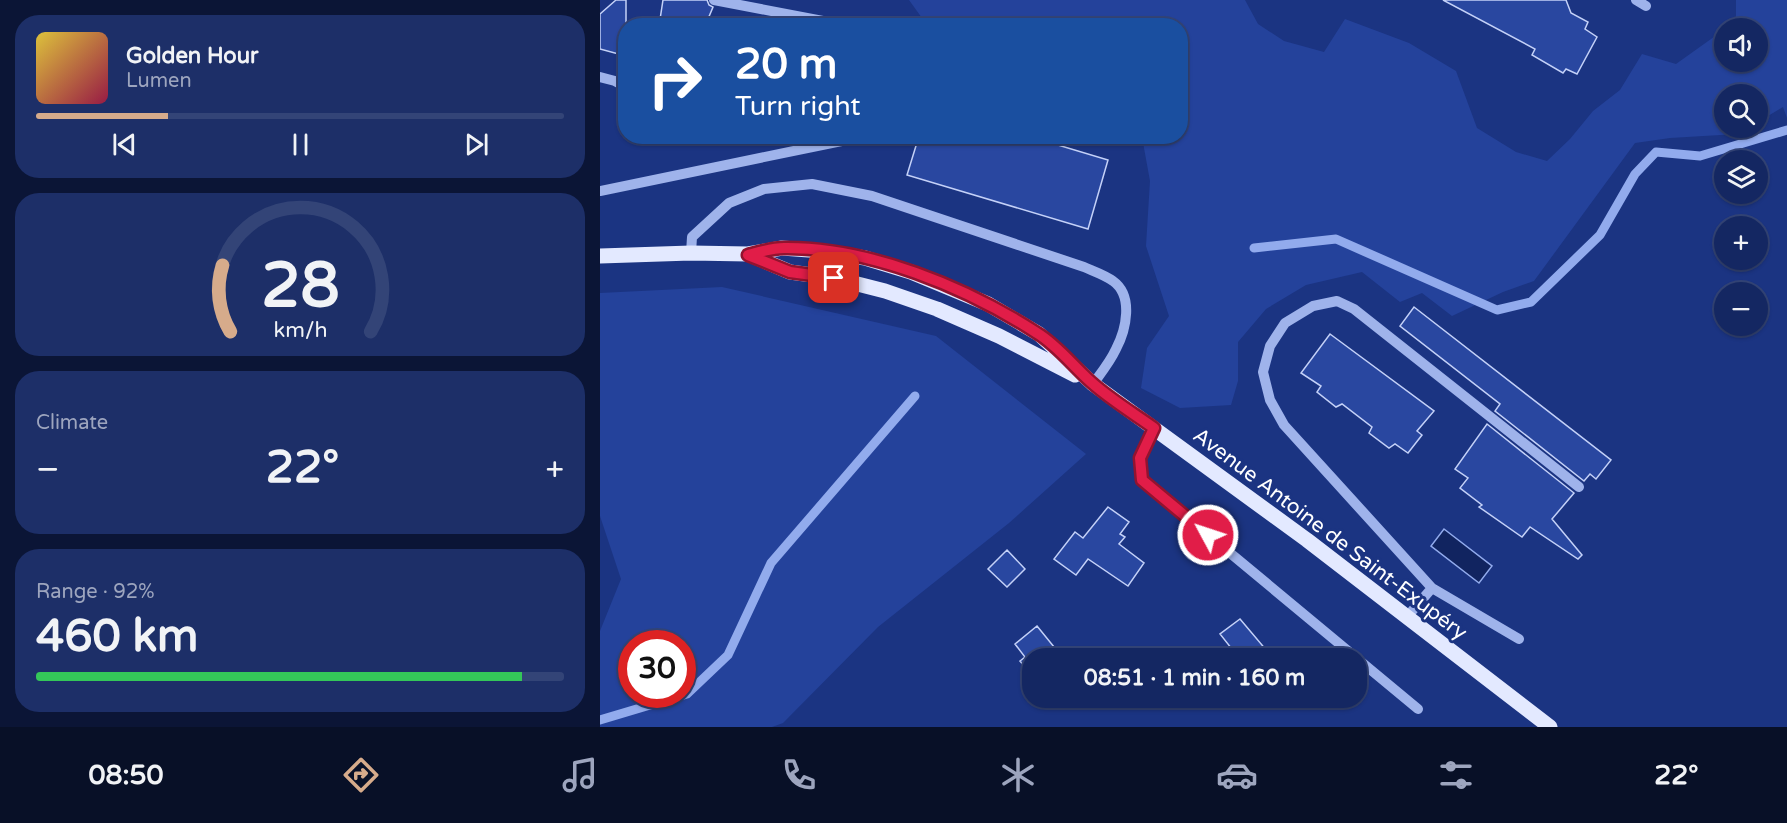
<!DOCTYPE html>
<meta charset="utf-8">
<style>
:root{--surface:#142762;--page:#1d2f68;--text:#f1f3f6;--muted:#9da5be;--line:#347;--accent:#d6ab8b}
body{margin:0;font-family:"Varela Round",sans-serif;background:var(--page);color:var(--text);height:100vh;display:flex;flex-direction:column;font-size:22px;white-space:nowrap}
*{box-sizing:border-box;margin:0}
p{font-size:20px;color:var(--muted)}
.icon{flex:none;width:33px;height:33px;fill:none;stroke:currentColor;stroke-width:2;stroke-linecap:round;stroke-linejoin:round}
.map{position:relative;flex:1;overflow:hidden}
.drawer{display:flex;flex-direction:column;gap:15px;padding:15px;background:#0b1536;width:600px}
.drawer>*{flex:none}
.top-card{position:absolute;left:18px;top:18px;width:570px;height:126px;border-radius:24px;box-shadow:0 2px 4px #0004,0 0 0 2px var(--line);background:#1a4fa0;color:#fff;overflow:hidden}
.controls{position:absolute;left:1114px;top:18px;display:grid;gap:12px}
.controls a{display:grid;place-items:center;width:54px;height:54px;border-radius:50%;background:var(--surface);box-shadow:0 2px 4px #0004,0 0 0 2px var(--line);font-size:30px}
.speed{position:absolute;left:18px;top:630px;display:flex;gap:12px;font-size:30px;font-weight:700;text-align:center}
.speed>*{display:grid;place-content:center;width:78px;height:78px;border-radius:50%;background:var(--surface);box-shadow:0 2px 4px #0004,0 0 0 2px var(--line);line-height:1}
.speed .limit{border:9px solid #d22;background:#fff;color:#111}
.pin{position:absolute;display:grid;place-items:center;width:51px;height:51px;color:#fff;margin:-26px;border-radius:12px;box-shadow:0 3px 9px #0006}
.me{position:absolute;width:66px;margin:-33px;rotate:310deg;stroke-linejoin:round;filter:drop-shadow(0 0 4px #0008)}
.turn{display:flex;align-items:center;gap:21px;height:126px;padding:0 18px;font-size:27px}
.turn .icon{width:78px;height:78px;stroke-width:2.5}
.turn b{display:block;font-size:42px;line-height:51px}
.big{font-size:45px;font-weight:800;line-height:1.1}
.drawer .widget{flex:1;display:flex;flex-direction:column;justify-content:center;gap:9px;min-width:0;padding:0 21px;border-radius:24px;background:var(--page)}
.drawer .dial{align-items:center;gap:0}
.dial svg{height:156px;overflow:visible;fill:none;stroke:var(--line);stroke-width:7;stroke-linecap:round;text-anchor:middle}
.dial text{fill:var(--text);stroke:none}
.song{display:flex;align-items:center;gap:18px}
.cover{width:72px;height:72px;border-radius:9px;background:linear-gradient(135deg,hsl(50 70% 55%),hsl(340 70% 35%))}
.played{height:6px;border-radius:3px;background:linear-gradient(90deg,var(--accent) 25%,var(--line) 25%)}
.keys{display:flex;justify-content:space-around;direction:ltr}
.heat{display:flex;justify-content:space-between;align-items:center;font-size:33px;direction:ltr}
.charge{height:9px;border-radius:4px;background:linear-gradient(90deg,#34c759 92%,var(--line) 0)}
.trip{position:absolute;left:422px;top:648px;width:345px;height:60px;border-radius:24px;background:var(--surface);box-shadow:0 2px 4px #0004,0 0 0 2px var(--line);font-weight:800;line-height:60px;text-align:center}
.dock{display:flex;height:96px;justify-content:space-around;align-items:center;background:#081027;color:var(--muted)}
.dock .icon{width:42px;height:42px}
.dock .selected{color:var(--accent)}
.dock b{font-size:27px;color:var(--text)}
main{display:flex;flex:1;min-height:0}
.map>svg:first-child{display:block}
.green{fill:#24429b;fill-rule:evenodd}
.water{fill:#112460;stroke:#92abed;stroke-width:1.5}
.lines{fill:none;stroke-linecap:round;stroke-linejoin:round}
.stream{stroke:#92abed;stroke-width:9}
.building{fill:#2947a0;stroke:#c4d1f8;stroke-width:1.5}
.minor{stroke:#9fb3eb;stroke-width:10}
.major{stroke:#e3e9ff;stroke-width:15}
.route-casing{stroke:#92132f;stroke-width:15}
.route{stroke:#e11d48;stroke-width:10}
.labels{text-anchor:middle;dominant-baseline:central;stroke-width:6;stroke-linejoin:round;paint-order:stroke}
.street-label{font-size:21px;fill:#fff;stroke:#1b3482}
</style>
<main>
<section class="drawer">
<div class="widget">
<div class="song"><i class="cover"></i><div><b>Golden Hour</b><p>Lumen</p></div></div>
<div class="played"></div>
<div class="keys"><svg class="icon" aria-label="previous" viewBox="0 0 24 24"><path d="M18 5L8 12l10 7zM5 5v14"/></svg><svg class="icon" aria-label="pause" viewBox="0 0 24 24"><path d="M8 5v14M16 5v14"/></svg><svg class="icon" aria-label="next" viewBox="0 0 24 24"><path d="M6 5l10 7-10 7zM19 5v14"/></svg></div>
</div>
<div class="widget dial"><svg viewBox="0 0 100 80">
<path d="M14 69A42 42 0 1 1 86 69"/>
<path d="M14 69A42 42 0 0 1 10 35" stroke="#d6ab8b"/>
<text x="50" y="56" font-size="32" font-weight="700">28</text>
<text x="50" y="72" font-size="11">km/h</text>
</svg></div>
<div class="widget"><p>Climate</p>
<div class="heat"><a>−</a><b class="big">22°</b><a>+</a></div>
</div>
<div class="widget"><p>Range · 92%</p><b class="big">460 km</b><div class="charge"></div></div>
</section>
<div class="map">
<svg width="1187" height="727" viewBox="0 0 1187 727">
<rect width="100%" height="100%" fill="#1b3482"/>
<!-- green -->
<path class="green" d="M 309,0 L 645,0 L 658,24 L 684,41 L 724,52 L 745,19 L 809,43 L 856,71 L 877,128 L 916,152 L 947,161 L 970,139 L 993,111 L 1020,90 L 1042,54 L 1076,64 L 1125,29 L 1125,62 L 1158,62 L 1158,28 L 1125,28 L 1136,20 L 1136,0 L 1187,0 L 1187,118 L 1183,107 L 1158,122 L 1158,94 L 1125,94 L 1125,128 L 1148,128 L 1137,134 L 1070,138 L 1035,143 L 934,281 L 903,292 L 852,316 L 822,293 L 800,302 L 762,272 L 706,285 L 666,309 L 638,342 L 638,381 L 631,405 L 580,408 L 541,388 L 547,348 L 569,316 L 546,246 L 550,181 L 542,137 L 580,136 L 580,26 L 327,25 Z
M 122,287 L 336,336 L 486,454 L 409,523 L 278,627 L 183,723 L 172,727 L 0,727 L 0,631 L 21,579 L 0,516 L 0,293 ZM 32,644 L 82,644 L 82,694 L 32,694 Z"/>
<!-- water -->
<path class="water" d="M 844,529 L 892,566 L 879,583 L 831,546 Z"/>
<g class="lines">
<!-- stream -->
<path class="stream" d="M 654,248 L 736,239 L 897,310 L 931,302 L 1000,235 L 1035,174 L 1056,152 L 1100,156 L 1187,130
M 0,720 L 87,694 L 128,655 L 171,563 L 315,396"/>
</g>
<!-- building -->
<path class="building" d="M 16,0 L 26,0 L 26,56 L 0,49 L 0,14 Z
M 63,0 L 107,0 L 109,5 L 113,7 L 105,26 L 59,26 Z
M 843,0 L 966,0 L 971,13 L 988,22 L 985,29 L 997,37 L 977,74 L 966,69 L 963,73 L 932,55 L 935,49 Z
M 319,136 L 428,136 L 508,160 L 488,229 L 307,175 Z
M 814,307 L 1011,460 L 996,479 L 990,474 L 984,481 L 895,411 L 900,404 L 800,326 Z
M 730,334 L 834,411 L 817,431 L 822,435 L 808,453 L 795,444 L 789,448 L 769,433 L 772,427 L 742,404 L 736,407 L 717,392 L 721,386 L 701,373 Z
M 887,424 L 974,493 L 952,519 L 982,555 L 978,559 L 930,527 L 922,537 L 879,507 L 882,505 L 860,488 L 868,478 L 855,469 Z
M 508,507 L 529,522 L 520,534 L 525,537 L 519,544 L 544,563 L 528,586 L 488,559 L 476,575 L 454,559 L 475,532 L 483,538 Z
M 407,550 L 425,569 L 407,587 L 388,569 Z
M 640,619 L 673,658 L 639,658 L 620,634 Z
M 437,626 L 463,658 L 432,658 L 432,675 L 420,661 L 425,657 L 415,644 Z"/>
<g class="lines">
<!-- minor -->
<path class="minor" d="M 114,0 L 249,26
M 1036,0 L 1046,6
M 0,77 L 15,81 L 26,87
M 0,191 L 266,136
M 91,253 L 92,237 L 129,203 L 164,189 L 212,184 L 272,196 L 484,267 C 493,271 505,275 513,281 C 534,296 526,330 516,349 C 510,362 501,373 493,384
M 554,428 L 540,458 L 542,480 L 818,709
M 832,588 L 919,639
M 806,618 L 832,588 L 684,425 L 670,400 L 663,372 L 670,346 L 685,323 L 713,306 L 737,301 L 754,309 L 979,487"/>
<!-- major -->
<path class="major" d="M 148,254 L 190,272 L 234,278 L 285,291 L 337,309 L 399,336 L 475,375
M 0,256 L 91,253 L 148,254 L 182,248 L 222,251 L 265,258 L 311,272 L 388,304 L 439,334 L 493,384 L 707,540 L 950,727"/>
</g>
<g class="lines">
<defs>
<path id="route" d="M 234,278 L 190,272 L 148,255 C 159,252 172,248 184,248 C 269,247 366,287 437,333 C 457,345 473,366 491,382 C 510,399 533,413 554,428 L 540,458 L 542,480 L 608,535"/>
</defs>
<!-- route casing -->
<use href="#route" class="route-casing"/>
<!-- route -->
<use href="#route" class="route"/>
</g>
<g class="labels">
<!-- street labels -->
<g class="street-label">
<text transform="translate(730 534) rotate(37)">Avenue Antoine de Saint-Exupéry</text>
</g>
</g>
</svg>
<div class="controls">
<a><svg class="icon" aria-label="sound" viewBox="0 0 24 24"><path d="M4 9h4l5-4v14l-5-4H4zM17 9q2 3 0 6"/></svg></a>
<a><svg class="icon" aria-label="search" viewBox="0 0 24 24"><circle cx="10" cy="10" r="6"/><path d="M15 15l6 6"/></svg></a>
<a><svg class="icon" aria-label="layers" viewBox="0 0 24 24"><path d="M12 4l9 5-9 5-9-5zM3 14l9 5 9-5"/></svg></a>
<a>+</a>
<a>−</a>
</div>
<div class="speed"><div class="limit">30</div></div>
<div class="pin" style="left:234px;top:278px;background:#d93025"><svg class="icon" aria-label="arrive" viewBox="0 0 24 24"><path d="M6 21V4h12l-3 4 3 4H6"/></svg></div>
<svg class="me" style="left:608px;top:535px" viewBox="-20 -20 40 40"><circle r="17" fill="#e11d48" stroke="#fff" stroke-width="3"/><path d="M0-11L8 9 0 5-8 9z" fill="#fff"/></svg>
<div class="trip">08:51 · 1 min · 160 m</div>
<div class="top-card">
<div class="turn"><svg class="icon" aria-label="right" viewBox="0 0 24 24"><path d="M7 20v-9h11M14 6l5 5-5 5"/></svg><div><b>20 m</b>Turn right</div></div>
</div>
</div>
</main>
<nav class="dock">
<b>08:50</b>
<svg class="icon selected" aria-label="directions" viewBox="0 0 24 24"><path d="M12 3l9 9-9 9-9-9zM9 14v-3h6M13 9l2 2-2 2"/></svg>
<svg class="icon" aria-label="music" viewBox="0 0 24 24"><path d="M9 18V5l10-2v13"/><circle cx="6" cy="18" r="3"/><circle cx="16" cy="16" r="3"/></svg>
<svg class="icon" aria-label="phone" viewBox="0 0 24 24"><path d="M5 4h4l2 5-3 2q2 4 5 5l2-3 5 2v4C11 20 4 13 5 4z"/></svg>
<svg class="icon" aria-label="climate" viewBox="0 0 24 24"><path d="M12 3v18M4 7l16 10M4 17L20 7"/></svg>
<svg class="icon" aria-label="car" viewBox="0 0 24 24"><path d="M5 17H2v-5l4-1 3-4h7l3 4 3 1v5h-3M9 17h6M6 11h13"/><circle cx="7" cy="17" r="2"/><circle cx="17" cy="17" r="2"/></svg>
<svg class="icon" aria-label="filters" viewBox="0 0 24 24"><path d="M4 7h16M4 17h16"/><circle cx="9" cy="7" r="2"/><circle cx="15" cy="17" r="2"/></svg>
<b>22°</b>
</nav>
